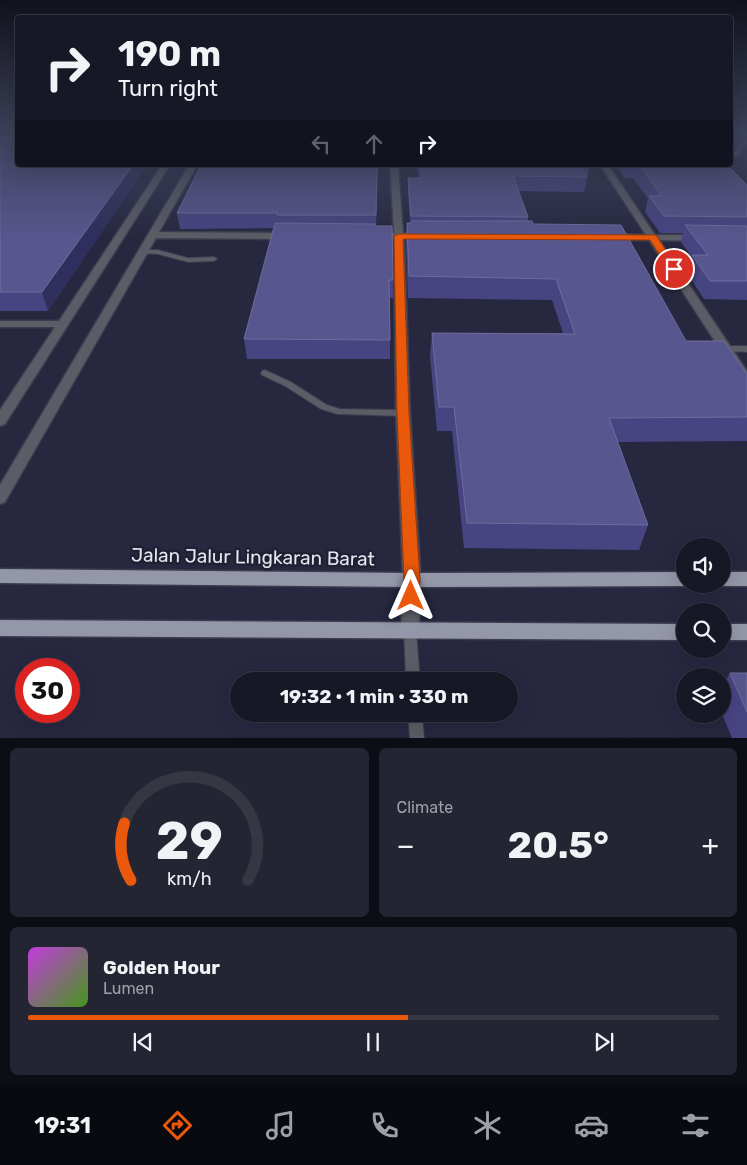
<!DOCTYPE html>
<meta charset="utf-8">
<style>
:root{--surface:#171826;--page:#242532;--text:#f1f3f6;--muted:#9ea0a7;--line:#363743;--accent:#ea580c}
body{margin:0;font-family:Rubik,sans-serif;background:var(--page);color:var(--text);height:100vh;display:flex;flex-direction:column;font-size:19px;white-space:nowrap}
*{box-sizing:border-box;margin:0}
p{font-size:16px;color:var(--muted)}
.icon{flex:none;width:28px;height:28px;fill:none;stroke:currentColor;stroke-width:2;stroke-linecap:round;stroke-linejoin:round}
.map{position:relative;height:738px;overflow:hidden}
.sheet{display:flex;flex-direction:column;gap:10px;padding:10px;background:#0d0d15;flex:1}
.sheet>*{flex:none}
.banner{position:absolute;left:15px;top:15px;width:718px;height:152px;border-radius:5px;box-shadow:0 5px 20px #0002,0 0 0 1px var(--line);background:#171826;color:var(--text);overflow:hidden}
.buttons{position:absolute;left:676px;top:538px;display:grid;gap:10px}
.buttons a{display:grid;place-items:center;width:55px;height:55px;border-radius:50%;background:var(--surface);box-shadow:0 5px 20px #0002,0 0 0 1px var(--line);font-size:25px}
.speed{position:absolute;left:15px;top:658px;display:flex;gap:10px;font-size:25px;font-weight:700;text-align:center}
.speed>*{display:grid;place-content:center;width:65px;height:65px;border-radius:50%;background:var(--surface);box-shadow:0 5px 20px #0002,0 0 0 1px var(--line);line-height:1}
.speed .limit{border:8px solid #d22;background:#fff;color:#111}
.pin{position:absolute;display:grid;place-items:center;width:42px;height:42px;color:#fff;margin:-21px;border:2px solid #fff;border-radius:50%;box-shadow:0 1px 5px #0007}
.me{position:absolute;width:55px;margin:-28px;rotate:0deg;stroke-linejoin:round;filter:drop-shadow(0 0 4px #0008)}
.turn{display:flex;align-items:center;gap:18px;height:105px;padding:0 20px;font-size:22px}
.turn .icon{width:65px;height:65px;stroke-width:2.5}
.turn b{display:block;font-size:35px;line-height:42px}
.lanes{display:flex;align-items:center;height:48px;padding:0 20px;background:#0003;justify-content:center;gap:25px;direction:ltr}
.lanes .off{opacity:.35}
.big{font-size:38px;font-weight:700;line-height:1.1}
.sheet .widget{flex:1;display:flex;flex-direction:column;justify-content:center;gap:8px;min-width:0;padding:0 18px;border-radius:8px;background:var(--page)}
.sheet .dial{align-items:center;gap:0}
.dial svg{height:130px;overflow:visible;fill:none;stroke:var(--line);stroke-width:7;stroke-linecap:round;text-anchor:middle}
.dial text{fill:var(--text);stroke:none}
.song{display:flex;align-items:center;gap:15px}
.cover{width:60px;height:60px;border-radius:8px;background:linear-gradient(135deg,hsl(290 70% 55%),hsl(100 70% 35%))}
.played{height:5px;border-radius:2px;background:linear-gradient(90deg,var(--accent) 55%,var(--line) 55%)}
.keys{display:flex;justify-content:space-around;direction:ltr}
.heat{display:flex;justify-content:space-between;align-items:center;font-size:28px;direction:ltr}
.sheet .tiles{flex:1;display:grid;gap:10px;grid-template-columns:1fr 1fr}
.widget:last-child{grid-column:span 2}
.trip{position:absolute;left:230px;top:672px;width:288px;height:50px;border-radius:25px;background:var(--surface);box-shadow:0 5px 20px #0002,0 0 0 1px var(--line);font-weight:700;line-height:50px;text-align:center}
.menu{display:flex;height:80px;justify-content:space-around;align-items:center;background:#090a0f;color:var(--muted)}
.menu .icon{width:35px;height:35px}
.menu .selected{color:var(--accent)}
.menu b{font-size:22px;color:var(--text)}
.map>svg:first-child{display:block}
.built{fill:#272840;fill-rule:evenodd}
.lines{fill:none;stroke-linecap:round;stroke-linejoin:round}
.service-casing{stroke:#3b3c4d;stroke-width:2}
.minor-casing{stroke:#3b3c4d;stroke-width:3}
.primary-casing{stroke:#3b3c4d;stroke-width:3}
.service{fill:#5b5c65;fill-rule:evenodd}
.minor{fill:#5b5c65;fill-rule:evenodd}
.primary{fill:#9496a9;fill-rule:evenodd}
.wall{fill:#474482}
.shaded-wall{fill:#302e5d}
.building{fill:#58568e;stroke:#6e6c9e}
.route{fill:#ea580c;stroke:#983908}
.labels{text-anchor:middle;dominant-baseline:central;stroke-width:5;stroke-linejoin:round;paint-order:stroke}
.near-street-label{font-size:19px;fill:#e5e6f2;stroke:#1f2032}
</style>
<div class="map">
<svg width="747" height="738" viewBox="0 0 747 738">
<rect width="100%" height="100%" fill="#1f2032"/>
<!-- built -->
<path class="built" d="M 0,135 L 18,165 L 730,165 L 730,135 L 747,135 L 747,737 L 0,738 ZM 685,546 L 722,546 L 722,584 L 685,584 ZM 685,611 L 722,611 L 722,649 L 685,649 ZM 26,669 L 69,669 L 69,711 L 26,711 ZM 685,676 L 722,676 L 722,714 L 685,714 ZM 239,681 L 509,681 L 509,714 L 239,714 Z"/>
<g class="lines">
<defs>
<path id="service" d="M 747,139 L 747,144 L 743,147 L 739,155 L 730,157 L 730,153 L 735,153 L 739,145 Z
M 141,250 L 158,250 L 188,258 L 214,257 L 217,259 L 214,261 L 188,262 L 158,254 L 139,253 L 138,252 Z
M 726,346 L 747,346 L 747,352 L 723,351 L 722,349 Z
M 265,370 L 291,382 L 327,405 L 340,409 L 403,410 L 408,413 L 403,416 L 337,414 L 321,409 L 285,386 L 262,375 L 261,373 L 262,371 Z
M 410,624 L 415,626 L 416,630 L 420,681 L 406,681 L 404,630 L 405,626 Z
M 408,714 L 422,714 L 424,738 L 410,738 Z"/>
<path id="minor" d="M 162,165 L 170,165 L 5,424 L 0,426 L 0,410 L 55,327 L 0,327 L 0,321 L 59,321 Z
M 189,165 L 197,165 L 159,232 L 287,233 L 292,236 L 287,239 L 156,238 L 5,502 L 0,504 L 0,485 Z
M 390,165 L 398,165 L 403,233 L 422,233 L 427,236 L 422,239 L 404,239 L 410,413 L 421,580 L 419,630 L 417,636 L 410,638 L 403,636 L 401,630 L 403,580 L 396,413 L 394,239 L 377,239 L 372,236 L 377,233 L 394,233 Z
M 600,165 L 608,165 L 655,235 L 697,235 L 702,238 L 697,241 L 659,240 L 747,371 L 747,384 L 742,383 L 649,240 L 612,240 L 607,237 L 612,234 L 646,235 Z"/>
<path id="primary" d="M 0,569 L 412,573 L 685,572 L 685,584 L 691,584 L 685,586 L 412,587 L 0,583 Z
M 722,572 L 747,572 L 747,586 L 722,586 L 716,584 L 722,584 Z
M 0,620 L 685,624 L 685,640 L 0,636 Z
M 722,624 L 747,624 L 747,640 L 722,640 Z"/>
</defs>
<!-- service casing -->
<use href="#service" class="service-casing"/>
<!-- minor casing -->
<use href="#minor" class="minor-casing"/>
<!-- primary casing -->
<use href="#primary" class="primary-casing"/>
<!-- service -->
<use href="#service" class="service"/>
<!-- minor -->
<use href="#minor" class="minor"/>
<!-- primary -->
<use href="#primary" class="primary"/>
</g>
<!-- wall -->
<path class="wall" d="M 0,135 L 18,165 L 147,165 L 48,311 L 0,311 Z
M 201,165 L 378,165 L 376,226 L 393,280 L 393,298 L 390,298 L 390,359 L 247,359 L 244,339 L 274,228 L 180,229 L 177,213 Z
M 417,165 L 590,165 L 584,192 L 518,191 L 528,217 L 528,221 L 533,224 L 686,341 L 747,374 L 747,441 L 617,442 L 648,525 L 639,550 L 464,548 L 452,431 L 437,431 L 430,356 L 432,333 L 563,333 L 552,300 L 408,298 L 406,243 L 407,223 L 410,223 L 408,193 L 408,178 L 419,178 Z
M 616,165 L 727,165 L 747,185 L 747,300 L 704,299 L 687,273 L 692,258 L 681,242 L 683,233 L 660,233 L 645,212 L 648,198 L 633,178 L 624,178 Z
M 730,673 L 747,673 L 747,738 L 732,738 L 722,714 L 722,687 Z"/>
<!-- shaded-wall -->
<path class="shaded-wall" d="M 133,165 L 147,165 L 48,311 L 42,292 Z"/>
<!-- building -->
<path class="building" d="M 0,135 L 18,135 L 18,165 L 133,165 L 42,292 L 0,292 Z
M 201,165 L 377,165 L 376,215 L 277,215 L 278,213 L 177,213 Z
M 420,165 L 581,165 L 587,177 L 513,176 L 528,217 L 411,216 L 408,178 L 422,178 Z
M 639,165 L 727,165 L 747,185 L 747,217 L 664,216 L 649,196 L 662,196 Z
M 412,221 L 532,221 L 533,224 L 621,225 L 686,341 L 724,341 L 747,374 L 747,417 L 609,418 L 648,525 L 467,523 L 454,407 L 439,407 L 432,333 L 575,334 L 556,279 L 409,276 L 407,223 L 412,223 Z
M 275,223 L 375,224 L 375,226 L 392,226 L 393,280 L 389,280 L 390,340 L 244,339 Z
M 685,225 L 747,226 L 747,281 L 710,281 L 692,255 L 708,255 Z
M 730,673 L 747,673 L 747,712 Z"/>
<!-- sky -->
<linearGradient id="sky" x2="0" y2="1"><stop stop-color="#11121c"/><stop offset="0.57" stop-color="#3c425a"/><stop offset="1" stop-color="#3c425a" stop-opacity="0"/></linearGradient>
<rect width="747" height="238" fill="url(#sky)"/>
<!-- route -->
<path class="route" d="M 399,234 L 653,235 L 656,235 L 678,269 L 677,271 L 670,271 L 650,240 L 403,239 L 409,413 L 420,580 L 419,596 L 417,601 L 411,603 L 406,601 L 403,596 L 404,580 L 397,413 L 394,236 Z"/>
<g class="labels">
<!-- near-street labels -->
<g class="near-street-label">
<text transform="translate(253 557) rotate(1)">Jalan Jalur Lingkaran Barat</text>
</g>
</g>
</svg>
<div class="buttons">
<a><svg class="icon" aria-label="sound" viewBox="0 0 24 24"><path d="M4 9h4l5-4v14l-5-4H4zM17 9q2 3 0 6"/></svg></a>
<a><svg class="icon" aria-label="search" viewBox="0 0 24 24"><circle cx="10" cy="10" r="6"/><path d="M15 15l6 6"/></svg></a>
<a><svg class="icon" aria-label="layers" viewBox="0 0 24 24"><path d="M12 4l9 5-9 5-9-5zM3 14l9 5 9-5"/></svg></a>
</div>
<div class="speed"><div class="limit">30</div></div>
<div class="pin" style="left:674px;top:269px;background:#d93025"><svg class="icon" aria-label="arrive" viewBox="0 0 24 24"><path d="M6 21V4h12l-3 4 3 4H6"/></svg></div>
<svg class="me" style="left:411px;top:596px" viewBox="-20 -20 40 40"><path d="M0-17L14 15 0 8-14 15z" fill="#ea580c" stroke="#fff" stroke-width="4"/></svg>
<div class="trip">19:32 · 1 min · 330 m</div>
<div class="banner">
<div class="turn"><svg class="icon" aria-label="right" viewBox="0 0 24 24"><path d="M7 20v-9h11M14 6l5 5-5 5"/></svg><div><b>190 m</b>Turn right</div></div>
<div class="lanes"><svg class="icon off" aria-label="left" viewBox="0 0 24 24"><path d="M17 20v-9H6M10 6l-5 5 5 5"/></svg><svg class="icon off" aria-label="ahead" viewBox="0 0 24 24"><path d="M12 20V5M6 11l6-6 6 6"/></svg><svg class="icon" aria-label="right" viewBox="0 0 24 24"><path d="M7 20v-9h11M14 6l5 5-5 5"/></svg></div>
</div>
</div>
<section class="sheet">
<div class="tiles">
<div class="widget dial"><svg viewBox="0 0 100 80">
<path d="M14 69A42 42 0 1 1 86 69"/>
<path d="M14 69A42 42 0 0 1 10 34" stroke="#ea580c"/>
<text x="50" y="56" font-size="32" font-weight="700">29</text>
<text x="50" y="72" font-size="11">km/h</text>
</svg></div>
<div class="widget"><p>Climate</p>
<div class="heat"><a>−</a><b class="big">20.5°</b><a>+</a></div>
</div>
<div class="widget">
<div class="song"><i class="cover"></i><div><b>Golden Hour</b><p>Lumen</p></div></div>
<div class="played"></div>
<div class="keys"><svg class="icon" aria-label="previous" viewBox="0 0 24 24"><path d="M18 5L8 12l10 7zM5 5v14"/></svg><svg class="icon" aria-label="pause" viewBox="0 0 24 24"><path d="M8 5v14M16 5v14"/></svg><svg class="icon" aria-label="next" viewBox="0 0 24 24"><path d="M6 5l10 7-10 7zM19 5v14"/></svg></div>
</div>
</div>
</section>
<nav class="menu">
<b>19:31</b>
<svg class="icon selected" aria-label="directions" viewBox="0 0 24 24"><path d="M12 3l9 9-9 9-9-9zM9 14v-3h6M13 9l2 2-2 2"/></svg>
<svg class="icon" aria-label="music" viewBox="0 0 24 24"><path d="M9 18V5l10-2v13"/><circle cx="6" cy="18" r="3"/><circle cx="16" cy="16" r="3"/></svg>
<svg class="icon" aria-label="phone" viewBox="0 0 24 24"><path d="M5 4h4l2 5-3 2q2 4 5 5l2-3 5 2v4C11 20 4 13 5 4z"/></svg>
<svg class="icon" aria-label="climate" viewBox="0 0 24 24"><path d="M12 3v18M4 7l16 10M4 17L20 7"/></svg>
<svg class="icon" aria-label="car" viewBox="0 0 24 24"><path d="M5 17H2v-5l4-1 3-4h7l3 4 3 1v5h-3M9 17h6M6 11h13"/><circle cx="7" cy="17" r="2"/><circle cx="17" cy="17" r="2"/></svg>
<svg class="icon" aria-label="filters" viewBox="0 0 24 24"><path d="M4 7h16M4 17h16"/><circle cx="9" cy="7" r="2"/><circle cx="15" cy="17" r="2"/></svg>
</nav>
